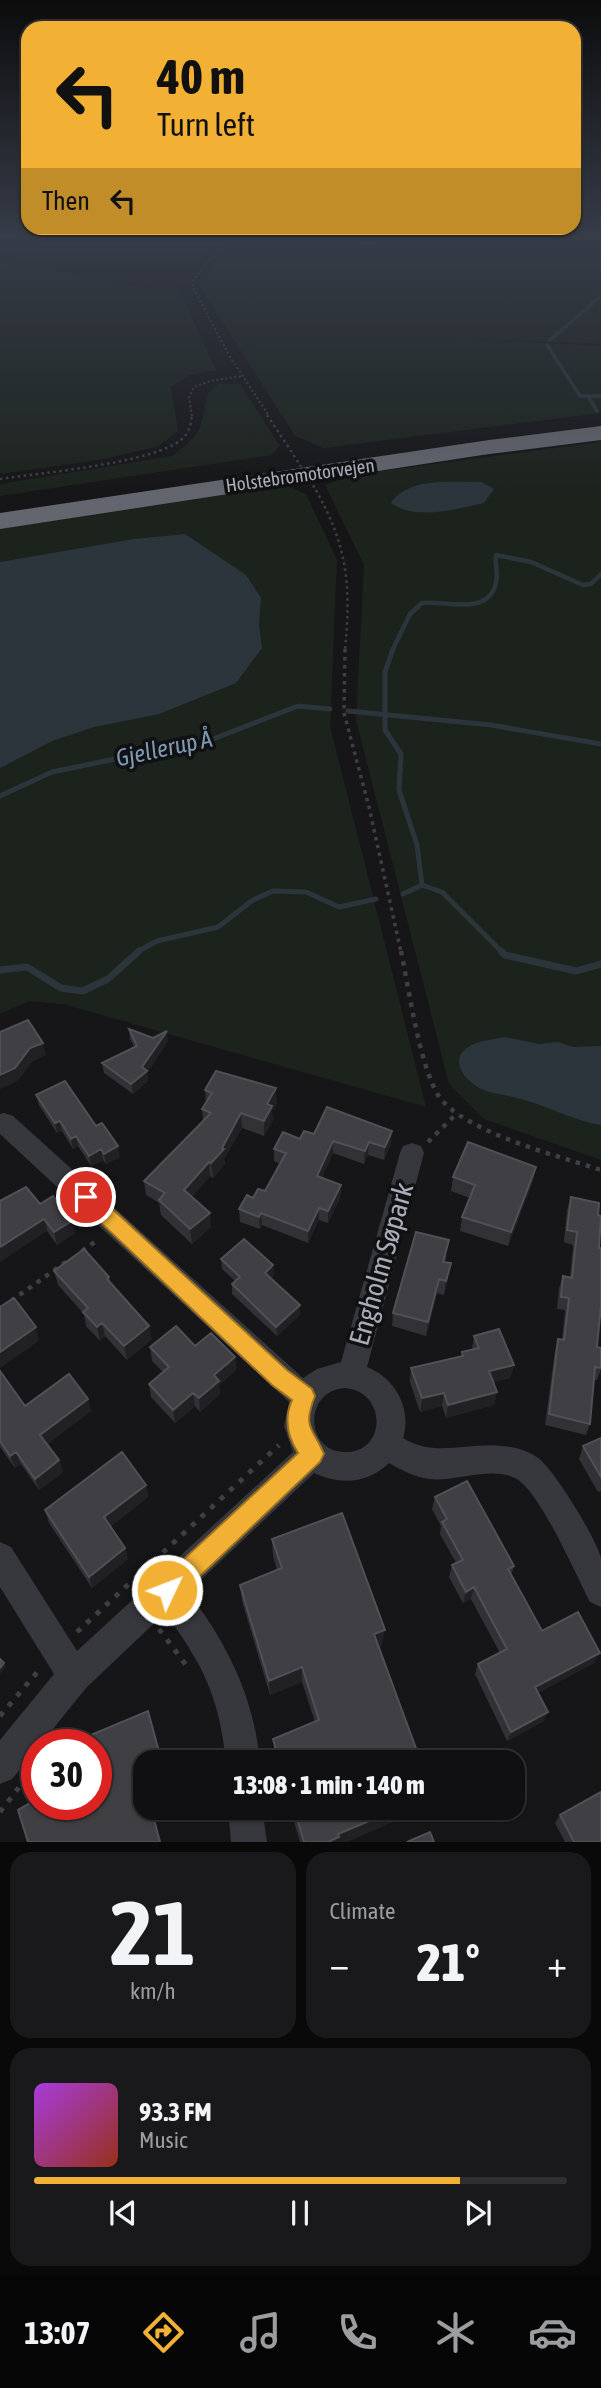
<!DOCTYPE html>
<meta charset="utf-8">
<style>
:root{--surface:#101012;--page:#19191b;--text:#f1f3f6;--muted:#9c9d9f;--line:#303032;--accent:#f2b134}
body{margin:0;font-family:"Asap Condensed",sans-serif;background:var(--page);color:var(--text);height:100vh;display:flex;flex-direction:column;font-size:26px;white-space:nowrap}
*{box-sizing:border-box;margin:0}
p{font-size:23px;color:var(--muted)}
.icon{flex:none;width:38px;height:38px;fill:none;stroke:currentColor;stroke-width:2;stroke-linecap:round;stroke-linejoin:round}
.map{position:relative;height:1842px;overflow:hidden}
.sheet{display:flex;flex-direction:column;gap:10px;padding:10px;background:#09090a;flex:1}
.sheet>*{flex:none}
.hud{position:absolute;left:21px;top:21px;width:560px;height:214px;border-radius:21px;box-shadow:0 2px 5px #0004,0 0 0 2px var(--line);background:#f2b134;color:#111;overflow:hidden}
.speed{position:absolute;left:21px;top:1729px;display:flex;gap:14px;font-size:35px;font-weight:700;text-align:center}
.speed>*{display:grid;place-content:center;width:91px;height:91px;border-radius:50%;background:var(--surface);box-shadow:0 2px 5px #0004,0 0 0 2px var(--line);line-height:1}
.speed .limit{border:10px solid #d22;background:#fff;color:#111}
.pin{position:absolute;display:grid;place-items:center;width:60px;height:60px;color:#fff;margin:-30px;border:4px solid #fff;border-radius:50%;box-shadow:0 2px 7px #0007}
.me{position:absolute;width:77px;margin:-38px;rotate:47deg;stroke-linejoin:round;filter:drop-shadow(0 0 5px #0008)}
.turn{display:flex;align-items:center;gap:24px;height:147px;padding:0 21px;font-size:32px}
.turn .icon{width:91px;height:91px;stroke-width:2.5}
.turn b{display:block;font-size:49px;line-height:60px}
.then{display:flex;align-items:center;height:66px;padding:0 21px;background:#0003;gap:14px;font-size:26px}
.big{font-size:52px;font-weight:800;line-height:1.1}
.sheet .widget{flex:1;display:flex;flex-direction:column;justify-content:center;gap:10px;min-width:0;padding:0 24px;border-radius:21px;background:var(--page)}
.sheet .dial{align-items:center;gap:0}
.dial b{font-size:91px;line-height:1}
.song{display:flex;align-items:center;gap:21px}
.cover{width:84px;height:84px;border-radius:10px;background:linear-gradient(135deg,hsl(280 70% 55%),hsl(10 70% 35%))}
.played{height:7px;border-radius:4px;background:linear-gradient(90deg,var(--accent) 80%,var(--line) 80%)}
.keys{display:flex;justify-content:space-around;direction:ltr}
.heat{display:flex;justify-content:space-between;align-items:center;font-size:38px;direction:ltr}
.sheet .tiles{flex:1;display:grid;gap:10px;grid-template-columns:1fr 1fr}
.widget:last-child{grid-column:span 2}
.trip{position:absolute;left:133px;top:1750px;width:392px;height:70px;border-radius:21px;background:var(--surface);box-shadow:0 2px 5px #0004,0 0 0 2px var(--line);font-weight:800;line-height:70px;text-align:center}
.tab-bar{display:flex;height:112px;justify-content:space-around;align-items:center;background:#060607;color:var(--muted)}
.tab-bar .icon{width:49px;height:49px}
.tab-bar .on{color:var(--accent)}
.tab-bar b{font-size:32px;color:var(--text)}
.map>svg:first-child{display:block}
.green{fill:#1c231d}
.water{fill:#2c353c}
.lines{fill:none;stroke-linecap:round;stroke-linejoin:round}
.stream-far3{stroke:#2c353c;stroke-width:3.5}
.stream-far2{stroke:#2c353c;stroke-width:4.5}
.stream-far1{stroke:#2c353c;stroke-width:5}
.stream{stroke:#2c353c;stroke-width:7}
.path-far4{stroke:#3d3f44;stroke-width:2;stroke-dasharray:2 2.5;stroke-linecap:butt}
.path-far3{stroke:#3d3f44;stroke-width:2.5;stroke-dasharray:2.5 3.5;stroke-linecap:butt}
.path-far2{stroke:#3d3f44;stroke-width:3.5;stroke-dasharray:3.5 4.5;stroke-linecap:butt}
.path-far1{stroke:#3d3f44;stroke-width:4.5;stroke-dasharray:4.5 6;stroke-linecap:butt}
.path{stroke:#3d3f44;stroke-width:5;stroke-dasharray:5 8;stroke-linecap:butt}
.street{fill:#37383d;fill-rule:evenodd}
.highway{fill:#63666e;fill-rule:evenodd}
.path-bridge{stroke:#3d3f44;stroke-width:2.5;stroke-dasharray:2.5 3.5;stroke-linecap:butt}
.wall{fill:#323236}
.shaded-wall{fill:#212124}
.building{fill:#3f3f44;stroke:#4f5156;stroke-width:2}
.route{fill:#f2b134;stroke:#9d7322;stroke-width:2}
.labels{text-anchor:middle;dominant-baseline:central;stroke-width:7;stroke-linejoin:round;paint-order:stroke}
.far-street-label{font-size:19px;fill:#a8adb8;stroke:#111113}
.water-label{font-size:24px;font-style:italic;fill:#7f9bb3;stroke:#111113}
.near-street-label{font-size:28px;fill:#a8adb8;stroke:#111113}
</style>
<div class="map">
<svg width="601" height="1842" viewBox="0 0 601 1842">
<rect width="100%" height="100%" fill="#161618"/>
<!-- green -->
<path class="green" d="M 237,234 L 282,234 L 373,241 L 425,234 L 601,234 L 601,344 L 454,338 L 601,346 L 601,413 L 324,448 L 295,436 L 198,283 L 227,242 Z
M 0,261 L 142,288 L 178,287 L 216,370 L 190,375 L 171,387 L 178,431 L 159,446 L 105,459 L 0,474 Z
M 218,384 L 240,384 L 280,446 L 272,455 L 0,496 L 0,484 L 172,456 C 202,433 201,430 207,394 Z
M 601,442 L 601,1160 L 484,1119 L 449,1084 L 356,720 L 364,565 L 325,485 L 352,475 Z
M 283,484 L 306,494 L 337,560 L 330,726 L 426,1107 L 63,1004 L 29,1001 L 0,1014 L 0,528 Z"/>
<!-- water -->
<path class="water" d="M 482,482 L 494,489 L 484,503 C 455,509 416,521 391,503 C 409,476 454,483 482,482 Z
M 185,534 L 246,575 L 261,598 L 259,625 L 262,648 L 236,683 L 159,714 L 94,727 L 52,741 L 0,768 L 0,562 L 134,539 Z
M 505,1037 L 539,1044 L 558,1042 L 573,1047 L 601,1046 L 601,1125 C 576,1121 553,1109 528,1101 C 514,1096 499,1095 486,1091 C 469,1085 446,1062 468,1047 C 479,1040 493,1040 505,1037 Z"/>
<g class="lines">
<!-- stream-far3 -->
<path class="stream-far3" d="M 550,340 L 601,296
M 547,345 L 580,396 L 601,396
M 589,398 L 597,411"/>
<!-- stream-far2 -->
<path class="stream-far2" d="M 392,651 L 410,614 L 422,603 C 445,600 488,617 496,583 C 498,574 495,564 496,555 L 531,562 L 583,585 L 591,584 L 601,574"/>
<!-- stream-far1 -->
<path class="stream-far1" d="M 393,649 L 385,672 L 385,730 L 401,754 L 399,790 L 417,845 L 422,885
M 348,711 L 491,725 L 601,744
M 0,796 L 52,772 L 213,739 L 298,706 L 330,709
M 403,894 L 422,885 L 442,892 L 502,952
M 137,952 L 157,941 L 218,927 L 253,900 L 273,891 L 306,892 L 339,907 L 376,899"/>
<!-- stream -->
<path class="stream" d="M 501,951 L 505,955 L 576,971 L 601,964
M 0,970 L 27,967 L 61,988 L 83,991 L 108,979 L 139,951"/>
<!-- path-far4 -->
<path class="path-far4" d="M 230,234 L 193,281 L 193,288 L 229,355 L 269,416
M 192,416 L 189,397 L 194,387 L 210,381 L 243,376"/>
<!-- path-far3 -->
<path class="path-far3" d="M 267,415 L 287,445
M 0,479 C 40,473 155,463 182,439 C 189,433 191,424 192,415
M 316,490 C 348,548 351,585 345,651"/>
<!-- path-far2 -->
<path class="path-far2" d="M 345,649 L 344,713 L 369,807 L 401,952"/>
<!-- path-far1 -->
<path class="path-far1" d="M 401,951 C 409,989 419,1063 438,1095 C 462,1132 559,1156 601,1170
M 428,1142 L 456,1114
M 82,1251 L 99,1239
M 11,1301 L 70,1259"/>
<!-- path -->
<path class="path" d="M 159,1629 L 186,1665
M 77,1632 L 279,1445
M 0,1716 L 39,1670
M 0,1812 L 20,1786"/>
<!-- street -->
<path class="street" d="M 4,1113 L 13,1116 L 303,1378 L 317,1369 L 341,1362 L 400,1153 L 403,1146 L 412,1143 L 421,1146 L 424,1153 L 367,1367 C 395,1378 412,1408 403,1438 C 435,1458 467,1442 503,1446 C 514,1447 529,1451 538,1458 C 554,1469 596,1538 601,1558 C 601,1572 601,1592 601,1607 L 590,1602 C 577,1577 539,1489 515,1478 C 490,1466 456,1482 429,1479 C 415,1477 401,1470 389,1463 C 367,1484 341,1485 314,1473 L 188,1592 C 227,1643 254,1697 260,1762 L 226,1762 C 219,1697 204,1666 165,1613 L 86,1688 L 40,1745 L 37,1745 L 37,1749 L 12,1779 L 0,1784 L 0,1740 L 54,1674 L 0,1587 L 0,1542 L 11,1547 L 77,1651 L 293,1452 L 284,1426 L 289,1402 L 0,1134 L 0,1114 ZM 345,1388 C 386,1391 387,1450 348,1452 C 305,1455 302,1391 345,1388 Z
M 228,1808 L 262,1808 L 267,1842 L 231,1842 Z"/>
<!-- highway -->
<path class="highway" d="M 601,426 L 601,440 L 489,454 L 0,529 L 0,513 L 489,440 Z"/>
<!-- path-bridge -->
<path class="path-bridge" d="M 287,445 L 316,490"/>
</g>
<!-- wall -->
<path class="wall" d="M 129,1029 L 153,1038 L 168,1041 L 147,1073 L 148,1081 L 133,1094 L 104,1073 L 102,1063 L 134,1047 L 130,1039 Z
M 205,1090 L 277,1103 L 272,1111 L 273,1120 L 264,1136 L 242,1128 L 224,1159 L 225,1164 L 213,1178 L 210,1176 L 192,1197 L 211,1227 L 192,1244 L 161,1215 L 159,1203 L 146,1195 L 144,1181 L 203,1121 L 202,1109 L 206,1102 Z
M 36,1095 L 96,1126 L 120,1157 L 106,1164 L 103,1160 L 91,1166 L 78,1146 L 73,1149 L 62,1131 L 57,1133 L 39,1105 Z
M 314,1134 L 391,1144 L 384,1160 L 368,1155 L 364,1164 L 333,1153 L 322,1178 L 341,1185 L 340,1198 L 328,1223 L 319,1220 L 308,1243 L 262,1225 L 260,1229 L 240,1222 L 239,1209 L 253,1198 L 265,1191 L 280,1164 L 274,1161 L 274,1149 Z
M 453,1177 L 533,1181 L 508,1246 L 460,1231 L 462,1217 L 470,1198 L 451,1191 Z
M 571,1197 L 598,1215 L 599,1248 L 601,1248 L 601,1318 L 599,1317 L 597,1347 L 601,1348 L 601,1369 L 597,1380 L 594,1379 L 590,1424 L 586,1435 L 545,1425 L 555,1351 L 558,1339 L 562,1340 L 565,1310 L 557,1309 L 559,1288 L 563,1276 L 570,1277 L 573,1245 L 564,1242 L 567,1210 Z
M 40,1204 L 75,1233 L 57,1245 L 47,1231 Z
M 447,1255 L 445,1262 L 448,1278 L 444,1295 L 437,1293 L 426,1336 L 392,1326 L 393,1313 Z
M 221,1259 L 274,1275 L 271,1278 L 300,1315 L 277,1336 L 232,1294 L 232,1284 L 235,1281 L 222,1269 Z
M 54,1271 L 109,1277 L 111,1284 L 152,1339 L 127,1360 L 105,1336 L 100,1341 L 86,1326 L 84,1314 L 58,1285 Z
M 474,1336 L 514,1365 L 510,1378 L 494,1382 L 497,1392 L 494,1405 L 446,1418 L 442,1406 L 420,1412 L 410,1382 L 411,1368 L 461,1356 L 462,1352 L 472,1349 Z
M 195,1346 L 235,1357 L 236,1370 L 219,1385 L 220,1394 L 200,1412 L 195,1406 L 175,1423 L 151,1397 L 149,1384 L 163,1372 L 152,1361 L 150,1347 Z
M 0,1371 L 25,1406 L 91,1411 L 47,1444 L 59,1460 L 63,1472 L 39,1490 L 21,1464 L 15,1468 L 0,1447 Z
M 601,1438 L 601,1491 L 598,1492 L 579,1459 L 583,1446 Z
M 146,1485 L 148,1497 L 110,1527 L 125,1548 L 128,1559 L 92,1588 L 49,1523 L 45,1510 Z
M 435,1497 L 514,1566 L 511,1575 L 542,1631 L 594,1663 L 538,1693 L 544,1721 L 507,1741 L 475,1674 L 478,1664 L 500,1653 L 471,1599 L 463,1603 L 449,1577 L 452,1565 L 456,1563 L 440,1534 L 441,1526 L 432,1509 Z
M 272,1539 L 382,1645 L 379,1647 L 421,1762 L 276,1762 L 274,1753 L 273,1739 L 315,1722 L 302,1682 L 270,1695 L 242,1601 L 240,1585 L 277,1570 L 273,1556 Z
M 290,1808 L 425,1808 L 346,1842 L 300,1842 Z
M 560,1815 L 601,1842 L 565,1842 L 555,1823 Z"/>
<!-- shaded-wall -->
<path class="shaded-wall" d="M 167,1031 L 168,1041 L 147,1073 L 148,1081 L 133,1094 L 131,1084 Z
M 43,1043 L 46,1055 L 33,1061 L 18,1081 L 0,1089 L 0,1075 L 30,1048 Z
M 276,1088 L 277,1103 L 272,1111 L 273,1120 L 264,1136 L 264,1121 L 267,1104 Z
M 241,1113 L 242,1128 L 224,1159 L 225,1164 L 213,1178 L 211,1163 L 222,1148 Z
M 60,1121 L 62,1131 L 57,1133 L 55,1123 Z
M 392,1131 L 391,1144 L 384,1160 L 385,1147 Z
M 76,1136 L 78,1146 L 73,1149 L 71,1139 Z
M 333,1141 L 333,1153 L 317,1189 L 317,1176 Z
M 369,1142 L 368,1155 L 364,1164 L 365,1151 Z
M 118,1146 L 120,1157 L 106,1164 L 104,1154 Z
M 101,1149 L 103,1160 L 91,1166 L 89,1156 Z
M 209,1162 L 210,1176 L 186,1205 L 184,1190 Z
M 536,1167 L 533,1181 L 508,1246 L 511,1232 Z
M 341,1185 L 340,1198 L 328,1223 L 328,1211 Z
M 319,1208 L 319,1220 L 308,1243 L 308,1231 Z
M 210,1213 L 211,1227 L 192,1244 L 190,1229 Z
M 261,1213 L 262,1225 L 260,1229 L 259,1217 Z
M 44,1219 L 47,1231 L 0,1262 L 0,1247 Z
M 72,1221 L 75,1233 L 57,1245 L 54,1232 Z
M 451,1263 L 448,1278 L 444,1295 L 446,1281 Z
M 273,1265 L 274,1275 L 266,1282 L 265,1273 Z
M 439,1279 L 437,1293 L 426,1336 L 428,1322 Z
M 300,1305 L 300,1315 L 277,1336 L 276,1327 Z
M 102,1323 L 105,1336 L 100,1341 L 97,1327 Z
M 149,1326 L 152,1339 L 127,1360 L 124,1346 Z
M 36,1327 L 39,1341 L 0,1368 L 0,1352 Z
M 235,1357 L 236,1370 L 219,1385 L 220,1394 L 200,1412 L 199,1398 L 214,1375 Z
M 514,1365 L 510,1378 L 486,1384 L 489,1371 Z
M 497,1392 L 494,1405 L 446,1418 L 448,1405 Z
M 193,1393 L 195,1406 L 175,1423 L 173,1410 Z
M 444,1393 L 442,1406 L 420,1412 L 422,1398 Z
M 88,1399 L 91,1411 L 44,1447 L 40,1435 Z
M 16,1452 L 21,1464 L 15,1468 L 10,1456 Z
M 59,1460 L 63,1472 L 39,1490 L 35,1479 Z
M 146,1485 L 148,1497 L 107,1529 L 104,1517 Z
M 125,1548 L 128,1559 L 92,1588 L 89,1577 Z
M 474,1587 L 471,1599 L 463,1603 L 466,1592 Z
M 385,1630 L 382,1645 L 372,1650 L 374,1634 Z
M 600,1653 L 594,1663 L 531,1697 L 535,1687 Z
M 4,1663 L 6,1667 L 0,1674 L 0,1668 Z
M 302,1667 L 302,1682 L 270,1695 L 269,1681 Z
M 548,1712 L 544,1721 L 507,1741 L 511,1732 Z
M 145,1765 L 145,1776 L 144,1777 L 145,1784 L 141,1767 Z
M 400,1808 L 425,1808 L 346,1842 L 328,1842 L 338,1834 Z"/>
<!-- building -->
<path class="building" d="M 28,1020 L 43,1043 L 30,1048 L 15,1068 L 0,1075 L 0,1032 Z
M 129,1029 L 153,1038 L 167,1031 L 142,1067 L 147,1071 L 131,1084 L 102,1063 L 137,1046 Z
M 216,1071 L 276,1088 L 267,1104 L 272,1106 L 264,1121 L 241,1113 L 222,1148 L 224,1149 L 211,1163 L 209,1162 L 184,1190 L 210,1213 L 190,1229 L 159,1200 L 165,1193 L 144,1181 L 211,1113 L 202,1109 L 212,1093 L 205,1090 Z
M 65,1081 L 96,1126 L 102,1123 L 118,1146 L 104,1154 L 101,1149 L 89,1156 L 76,1136 L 71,1139 L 60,1121 L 55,1123 L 36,1095 Z
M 327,1107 L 392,1131 L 385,1147 L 369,1142 L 365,1151 L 333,1141 L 317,1176 L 341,1185 L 328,1211 L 319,1208 L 308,1231 L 261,1213 L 259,1217 L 239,1209 L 247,1195 L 253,1198 L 258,1189 L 265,1191 L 286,1153 L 274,1149 L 283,1132 L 300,1139 L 304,1131 L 314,1134 Z
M 468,1142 L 536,1167 L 511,1232 L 462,1217 L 475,1185 L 453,1177 Z
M 26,1187 L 40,1204 L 53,1196 L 72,1221 L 54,1232 L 44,1219 L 0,1247 L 0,1201 Z
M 571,1197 L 599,1203 L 598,1215 L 601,1216 L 599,1248 L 601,1248 L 601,1305 L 597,1347 L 601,1348 L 601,1368 L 595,1367 L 590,1424 L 549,1414 L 558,1339 L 564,1340 L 569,1298 L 561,1297 L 563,1276 L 572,1278 L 577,1232 L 567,1230 Z
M 416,1232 L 449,1240 L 443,1262 L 451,1263 L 446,1281 L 439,1279 L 428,1322 L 393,1313 Z
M 244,1239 L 273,1265 L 265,1273 L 300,1305 L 276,1327 L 232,1284 L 240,1277 L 221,1259 Z
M 84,1249 L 109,1277 L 107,1279 L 149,1326 L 124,1346 L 102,1323 L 97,1327 L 83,1312 L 88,1308 L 54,1271 Z
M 14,1298 L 36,1327 L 0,1352 L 0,1307 Z
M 176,1326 L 195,1346 L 211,1333 L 235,1357 L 214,1375 L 219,1381 L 199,1398 L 193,1393 L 173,1410 L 149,1384 L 169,1367 L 150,1347 Z
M 499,1329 L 514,1365 L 489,1371 L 497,1392 L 448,1405 L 444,1393 L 422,1398 L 411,1368 L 463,1356 L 462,1352 L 479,1348 L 474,1336 Z
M 0,1371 L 25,1406 L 69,1374 L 88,1399 L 40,1435 L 59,1460 L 35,1479 L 16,1452 L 10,1456 L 0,1441 Z
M 601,1438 L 601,1477 L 583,1446 Z
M 122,1452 L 146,1485 L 104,1517 L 125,1548 L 89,1577 L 45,1510 Z
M 467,1481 L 514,1566 L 508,1569 L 542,1631 L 578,1612 L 600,1653 L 535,1687 L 548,1712 L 511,1732 L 478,1664 L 507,1649 L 474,1587 L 466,1592 L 452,1565 L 463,1560 L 442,1522 L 447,1519 L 435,1497 Z
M 342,1513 L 385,1630 L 374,1634 L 421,1762 L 280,1762 L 273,1739 L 319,1720 L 302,1667 L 269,1681 L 240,1585 L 282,1568 L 272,1539 Z
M 0,1659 L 4,1663 L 0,1668 Z
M 148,1711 L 161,1759 L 152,1762 L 145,1762 L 145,1765 L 141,1767 L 145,1784 L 145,1808 L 151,1808 L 160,1842 L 28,1842 L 18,1810 L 37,1799 L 37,1804 L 96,1804 L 96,1745 L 67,1745 Z
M 601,1792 L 601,1842 L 574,1842 L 560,1815 Z
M 294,1808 L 400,1808 L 338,1834 L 339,1837 L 328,1842 L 304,1842 Z
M 430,1832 L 434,1842 L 407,1842 Z"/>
<!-- sky -->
<linearGradient id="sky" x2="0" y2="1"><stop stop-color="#0c0c0d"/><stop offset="0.48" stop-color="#363c48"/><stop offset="1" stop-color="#363c48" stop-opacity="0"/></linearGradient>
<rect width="601" height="492" fill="url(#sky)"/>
<!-- route -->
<path class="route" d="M 86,1189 L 93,1191 L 287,1370 L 312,1389 L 315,1396 C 302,1429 313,1427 324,1454 L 320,1462 L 176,1599 L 167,1602 L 159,1599 L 155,1590 L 159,1582 L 298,1453 C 287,1436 284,1418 292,1400 L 272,1385 L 80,1203 L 77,1197 L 80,1191 Z"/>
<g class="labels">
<!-- far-street labels -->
<g class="far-street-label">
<text transform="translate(300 475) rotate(-8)">Holstebromotorvejen</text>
</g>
<!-- water labels -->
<g class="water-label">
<text transform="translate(164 748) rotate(-12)">Gjellerup Å</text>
</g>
<!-- near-street labels -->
<g class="near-street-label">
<text transform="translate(381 1264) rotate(-74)">Engholm Søpark</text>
</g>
</g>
</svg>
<div class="speed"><div class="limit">30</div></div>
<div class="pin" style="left:86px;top:1197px;background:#d93025"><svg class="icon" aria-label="arrive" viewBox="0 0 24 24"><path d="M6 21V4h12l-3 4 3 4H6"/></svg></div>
<svg class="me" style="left:167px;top:1590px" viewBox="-20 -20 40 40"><circle r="17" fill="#f2b134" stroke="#fff" stroke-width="3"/><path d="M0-11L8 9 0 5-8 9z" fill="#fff"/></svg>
<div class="trip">13:08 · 1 min · 140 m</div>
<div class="hud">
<div class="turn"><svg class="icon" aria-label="left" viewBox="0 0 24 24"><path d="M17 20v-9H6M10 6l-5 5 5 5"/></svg><div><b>40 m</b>Turn left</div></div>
<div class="then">Then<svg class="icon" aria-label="left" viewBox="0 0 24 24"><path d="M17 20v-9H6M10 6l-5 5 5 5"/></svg></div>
</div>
</div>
<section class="sheet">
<div class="tiles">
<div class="widget dial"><b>21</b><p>km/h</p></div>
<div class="widget"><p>Climate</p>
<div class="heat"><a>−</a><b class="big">21°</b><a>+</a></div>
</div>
<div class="widget">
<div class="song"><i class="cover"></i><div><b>93.3 FM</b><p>Music</p></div></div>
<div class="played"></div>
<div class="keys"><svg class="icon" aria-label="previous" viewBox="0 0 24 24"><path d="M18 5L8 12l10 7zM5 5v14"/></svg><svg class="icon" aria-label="pause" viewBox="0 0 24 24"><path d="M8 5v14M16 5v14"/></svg><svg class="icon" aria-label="next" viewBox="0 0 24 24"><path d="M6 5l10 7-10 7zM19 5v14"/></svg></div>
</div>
</div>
</section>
<nav class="tab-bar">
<b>13:07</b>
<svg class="icon on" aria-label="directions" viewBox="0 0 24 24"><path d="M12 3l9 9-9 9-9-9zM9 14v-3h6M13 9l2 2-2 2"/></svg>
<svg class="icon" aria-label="music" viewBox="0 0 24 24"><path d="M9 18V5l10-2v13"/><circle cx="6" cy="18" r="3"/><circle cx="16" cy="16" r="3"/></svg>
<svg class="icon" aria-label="phone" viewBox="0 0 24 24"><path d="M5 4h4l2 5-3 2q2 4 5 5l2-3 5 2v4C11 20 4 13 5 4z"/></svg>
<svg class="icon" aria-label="climate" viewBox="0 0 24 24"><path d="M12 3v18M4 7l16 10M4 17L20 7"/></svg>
<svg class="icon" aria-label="car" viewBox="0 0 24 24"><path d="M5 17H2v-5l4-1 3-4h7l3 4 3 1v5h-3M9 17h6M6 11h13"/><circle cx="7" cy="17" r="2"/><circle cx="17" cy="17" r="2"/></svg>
</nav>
